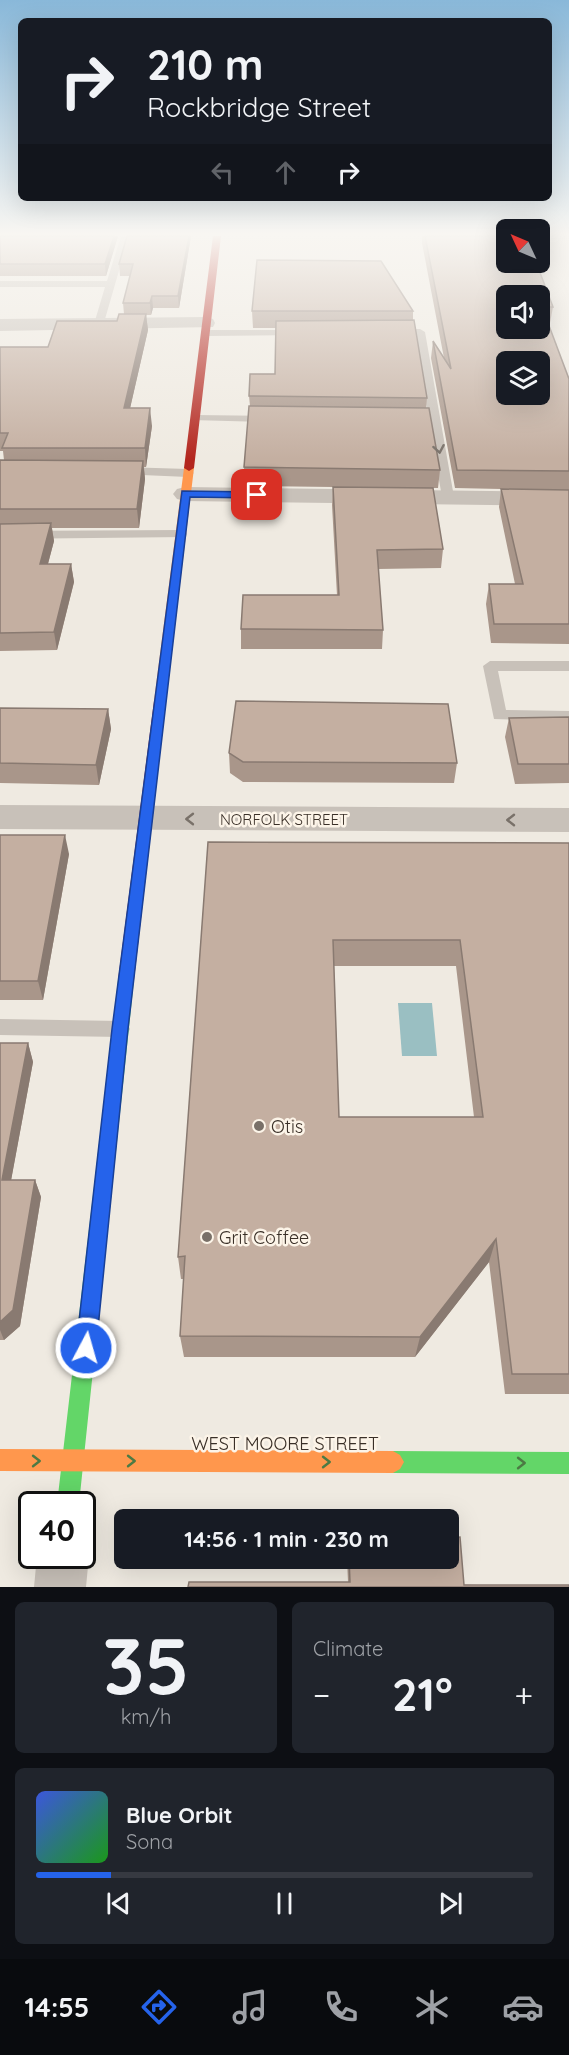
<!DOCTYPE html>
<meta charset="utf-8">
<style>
:root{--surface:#171b24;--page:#20242c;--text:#f1f3f6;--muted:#9ea1a6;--line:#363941;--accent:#2563eb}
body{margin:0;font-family:Quicksand,sans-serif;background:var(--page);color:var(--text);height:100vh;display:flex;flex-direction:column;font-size:22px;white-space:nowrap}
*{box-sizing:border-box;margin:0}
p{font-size:20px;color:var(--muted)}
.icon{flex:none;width:33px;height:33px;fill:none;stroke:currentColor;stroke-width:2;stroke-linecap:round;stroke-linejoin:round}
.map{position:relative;height:1587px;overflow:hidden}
.side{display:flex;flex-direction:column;gap:15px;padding:15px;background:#0d0f14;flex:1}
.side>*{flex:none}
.guide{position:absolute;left:18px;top:18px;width:534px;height:183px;border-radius:9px;box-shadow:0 6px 24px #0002;background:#171b24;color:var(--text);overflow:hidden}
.needle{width:39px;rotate:314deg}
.controls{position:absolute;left:496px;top:219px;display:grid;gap:12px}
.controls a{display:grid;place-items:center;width:54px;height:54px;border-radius:9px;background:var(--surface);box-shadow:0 6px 24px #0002;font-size:30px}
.speed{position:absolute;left:18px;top:1491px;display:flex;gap:12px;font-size:30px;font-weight:700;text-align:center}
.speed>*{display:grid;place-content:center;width:78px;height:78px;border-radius:50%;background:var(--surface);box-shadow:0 6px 24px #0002;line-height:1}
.speed .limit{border:3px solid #111;border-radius:9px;background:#fff;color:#111}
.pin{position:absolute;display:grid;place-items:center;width:51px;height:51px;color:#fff;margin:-26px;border-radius:12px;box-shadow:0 3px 9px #0006}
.me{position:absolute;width:66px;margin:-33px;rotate:6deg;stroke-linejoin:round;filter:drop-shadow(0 0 4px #0008)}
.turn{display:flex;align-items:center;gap:21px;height:126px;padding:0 30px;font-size:27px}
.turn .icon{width:78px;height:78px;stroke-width:2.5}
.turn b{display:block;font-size:42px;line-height:51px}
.lanes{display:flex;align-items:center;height:57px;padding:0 30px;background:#0003;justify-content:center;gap:30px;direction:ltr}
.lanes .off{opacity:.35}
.big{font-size:45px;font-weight:700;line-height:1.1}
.side .widget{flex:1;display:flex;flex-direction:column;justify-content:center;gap:9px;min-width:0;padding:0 21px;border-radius:9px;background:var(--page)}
.side .dial{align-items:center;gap:0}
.dial b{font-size:78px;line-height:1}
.song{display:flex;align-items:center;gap:18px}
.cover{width:72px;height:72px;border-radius:9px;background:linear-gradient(135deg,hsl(230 70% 55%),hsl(120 70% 35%))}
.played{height:6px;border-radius:3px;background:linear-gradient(90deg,var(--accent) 15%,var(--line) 15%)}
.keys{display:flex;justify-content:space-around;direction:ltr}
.heat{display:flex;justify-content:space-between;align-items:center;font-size:33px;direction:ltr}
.side .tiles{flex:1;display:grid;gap:15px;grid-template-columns:1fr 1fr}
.widget:last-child{grid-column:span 2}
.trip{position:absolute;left:114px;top:1509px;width:345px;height:60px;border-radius:9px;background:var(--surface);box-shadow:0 6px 24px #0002;font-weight:700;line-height:60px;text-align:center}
.dock{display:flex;height:96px;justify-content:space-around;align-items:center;background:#090b0e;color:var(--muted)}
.dock .icon{width:42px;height:42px}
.dock .active{color:var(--accent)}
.dock b{font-size:27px;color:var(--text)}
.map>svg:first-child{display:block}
.water{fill:#9abfc2}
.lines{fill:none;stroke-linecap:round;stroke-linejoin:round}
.lane{fill:#c8c1b9;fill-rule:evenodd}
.street{fill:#c8c1b9;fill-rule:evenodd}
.fast{fill:#63d668;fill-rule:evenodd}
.slow{fill:#ff974d;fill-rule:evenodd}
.jam{fill:#b3261e;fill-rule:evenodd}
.wall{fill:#a9968a;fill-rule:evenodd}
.shaded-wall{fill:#897a71}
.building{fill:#c4afa1;stroke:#897a71;stroke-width:1.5;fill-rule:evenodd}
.oneway{stroke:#797169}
.oneway2{stroke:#4c7a44}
.route{fill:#2563eb;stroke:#184099;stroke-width:1.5}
.poi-dot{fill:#797068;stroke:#fcf4e8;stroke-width:2}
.labels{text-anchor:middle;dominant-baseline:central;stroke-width:5;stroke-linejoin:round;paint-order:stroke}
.street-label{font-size:15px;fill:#392f27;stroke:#fcf4e8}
.near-poi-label{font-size:18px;fill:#392f27;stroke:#fcf4e8;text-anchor:start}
.near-street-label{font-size:18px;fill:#392f27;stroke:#fcf4e8}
</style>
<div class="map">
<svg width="569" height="1587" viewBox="0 0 569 1587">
<rect width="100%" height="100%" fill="#efeae1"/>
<!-- water -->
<path class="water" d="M 398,1003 L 432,1003 L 437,1056 L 402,1056 Z"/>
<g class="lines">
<!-- lane -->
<path class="lane" d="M 121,236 L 129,236 L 103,326 L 94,324 L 105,287 L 0,287 L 0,281 L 107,281 Z
M 420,329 L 425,332 L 454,497 L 448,501 L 442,497 L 429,424 L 408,423 L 402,420 L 408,417 L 428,417 L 415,335 L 393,335 L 388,332 L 393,329 Z
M 299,330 L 304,333 L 303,335 L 206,336 L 201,333 L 206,330 Z
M 195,415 L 269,416 L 275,419 L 269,422 L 191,420 L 191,416 Z
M 123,467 L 188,469 L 194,473 L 188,477 L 119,474 L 117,471 Z
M 181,530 L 186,531 L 187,534 L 186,537 L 0,539 L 0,531 Z
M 490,661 L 569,661 L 569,671 L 498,671 L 506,710 L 569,711 L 569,721 L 494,719 L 483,666 Z
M 0,1019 L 120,1021 L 127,1023 L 130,1029 L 127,1035 L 120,1037 L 0,1035 Z"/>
<!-- street -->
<path class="street" d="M 206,317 L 213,319 L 215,323 L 213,327 L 0,331 L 0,319 Z
M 185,487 L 569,492 L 569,506 L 185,501 L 177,499 L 173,494 L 177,489 Z
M 0,805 L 569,808 L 569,832 L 0,829 Z
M 82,1541 L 89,1556 L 86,1587 L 34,1587 L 37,1556 L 82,1556 Z"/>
<!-- fast -->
<path class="fast" d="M 126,974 L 132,975 L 134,980 L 79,1504 L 57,1504 L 118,980 L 120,975 Z
M 393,1451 L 569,1452 L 569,1474 L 393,1473 L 386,1469 L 382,1462 L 386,1455 Z"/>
<!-- slow -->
<path class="slow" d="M 189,465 L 194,468 L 166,701 L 160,705 L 154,701 L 184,468 Z
M 0,1449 L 393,1451 L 400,1455 L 404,1462 L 400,1469 L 393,1473 L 0,1471 Z"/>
<!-- jam -->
<path class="jam" d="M 213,236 L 221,236 L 194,468 L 189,471 L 184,468 Z
M 160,697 L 166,701 L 134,980 L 132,985 L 126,986 L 120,985 L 118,980 L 154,701 Z"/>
</g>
<!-- wall -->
<path class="wall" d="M 0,236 L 118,236 L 106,276 L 0,276 Z
M 191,236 L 179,308 L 153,308 L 151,315 L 146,315 L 148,330 L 130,408 L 152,426 L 146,467 L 144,467 L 145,479 L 139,528 L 52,528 L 54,541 L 48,564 L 71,564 L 74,582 L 57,650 L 0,651 L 0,460 L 4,460 L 3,451 L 0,451 L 0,347 L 48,347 L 117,321 L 124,314 L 123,303 L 130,276 L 120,276 L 119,264 Z
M 422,236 L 507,236 L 553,307 L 550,323 L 548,323 L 569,379 L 569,644 L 491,643 L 486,604 L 489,584 L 515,584 L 499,507 L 501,489 L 455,488 L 431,358 L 433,341 L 444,358 L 422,243 Z
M 252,311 L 413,311 L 413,320 L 427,398 L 426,408 L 440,470 L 438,488 L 433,488 L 443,549 L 441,568 L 378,569 L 383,630 L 382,649 L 241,649 L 241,629 L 337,595 L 332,505 L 333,487 L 245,486 L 244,467 L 250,406 L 249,396 L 275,374 L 276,328 L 253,328 Z
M 0,708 L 108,709 L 111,729 L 99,785 L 0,783 Z
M 569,717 L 569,783 L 515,784 L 505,737 L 509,718 Z
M 229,753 L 457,763 L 454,783 L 243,782 L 230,773 Z
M 0,835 L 69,854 L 43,1000 L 0,1000 Z
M 208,842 L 569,843 L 569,1394 L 505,1394 L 489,1262 L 415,1357 L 184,1357 L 180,1336 L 184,1279 L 181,1279 L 178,1257 ZM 334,966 L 456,966 L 474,1117 L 339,1117 Z
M 0,1043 L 28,1043 L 33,1062 L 11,1180 L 35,1180 L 41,1197 L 20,1326 L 4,1340 L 0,1340 Z
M 347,1558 L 448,1558 L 464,1585 L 569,1587 L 348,1582 Z"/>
<!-- shaded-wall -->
<path class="shaded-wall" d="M 114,236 L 118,236 L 106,276 L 105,264 Z
M 189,236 L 191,236 L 179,308 L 178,296 Z
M 152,296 L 153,308 L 151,315 L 150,303 Z
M 146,314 L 148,330 L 126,426 L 124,408 Z
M 150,408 L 152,426 L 146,467 L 145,448 Z
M 143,461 L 145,479 L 139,528 L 137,509 Z
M 51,523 L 54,541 L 43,582 L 40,564 Z
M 71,564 L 74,582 L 57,650 L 54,632 Z
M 108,709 L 111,729 L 99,785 L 96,765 Z
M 65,835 L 69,854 L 43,1000 L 38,981 Z
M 28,1043 L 33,1062 L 8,1197 L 2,1180 Z
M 35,1180 L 41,1197 L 20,1326 L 4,1340 L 0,1330 L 0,1322 Z
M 496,1239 L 489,1262 L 415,1357 L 420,1337 Z"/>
<!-- building -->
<path class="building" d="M 0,236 L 114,236 L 105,264 L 0,264 Z
M 127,236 L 189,236 L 178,296 L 152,296 L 150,303 L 123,303 L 133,264 L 119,264 Z
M 425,236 L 507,236 L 507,262 L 536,262 L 553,307 L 542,307 L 569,379 L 569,471 L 457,470 L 433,341 L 451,369 ZM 507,296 L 540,296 L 540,328 L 507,328 ZM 507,362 L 540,362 L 540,394 L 507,394 Z
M 257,260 L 381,261 L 413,311 L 252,311 Z
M 119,314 L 146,314 L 124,408 L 150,408 L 145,448 L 2,448 L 8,433 L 0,433 L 0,347 L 48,347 L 57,321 L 117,321 Z
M 414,320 L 427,398 L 249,396 L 250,374 L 275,374 L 276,321 Z
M 249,406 L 429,408 L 440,470 L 244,467 Z
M 0,460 L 143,461 L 137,509 L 0,509 Z
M 333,487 L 433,488 L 443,549 L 377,550 L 383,630 L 241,629 L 243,595 L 339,595 Z
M 501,489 L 569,490 L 569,624 L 494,624 L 489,584 L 523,584 Z
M 51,523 L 40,564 L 71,564 L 54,632 L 0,633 L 0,524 Z
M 236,701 L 448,704 L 457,763 L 243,762 L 229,753 Z
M 0,708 L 108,709 L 96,765 L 0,763 Z
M 569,717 L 569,764 L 518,764 L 509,718 Z
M 0,835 L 65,835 L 38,981 L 0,981 Z
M 208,842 L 569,843 L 569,1374 L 512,1374 L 496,1239 L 420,1337 L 180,1336 L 185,1256 L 178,1257 ZM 333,940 L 460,940 L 483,1117 L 339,1117 Z
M 0,1043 L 28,1043 L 2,1180 L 35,1180 L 13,1310 L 0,1322 Z
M 460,1537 L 464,1585 L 569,1585 L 569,1587 L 188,1587 L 189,1582 L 350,1582 L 349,1558 L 448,1558 L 448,1538 Z"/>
<!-- one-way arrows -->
<defs><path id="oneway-chevron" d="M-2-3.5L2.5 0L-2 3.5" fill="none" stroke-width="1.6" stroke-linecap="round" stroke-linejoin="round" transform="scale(1.5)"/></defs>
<g class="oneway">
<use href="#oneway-chevron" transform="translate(439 449) rotate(80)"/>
<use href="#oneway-chevron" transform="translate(190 819) rotate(-180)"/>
<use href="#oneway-chevron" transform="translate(511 820) rotate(-180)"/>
</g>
<g class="oneway2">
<use href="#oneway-chevron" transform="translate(36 1461)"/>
<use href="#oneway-chevron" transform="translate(131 1461)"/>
<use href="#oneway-chevron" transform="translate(326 1462)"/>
<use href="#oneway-chevron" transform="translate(521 1463)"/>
</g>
<!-- sky -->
<linearGradient id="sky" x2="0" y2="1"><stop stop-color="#89b8d9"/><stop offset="0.51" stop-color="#f8f6f2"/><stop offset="1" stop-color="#f8f6f2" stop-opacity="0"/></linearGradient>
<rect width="569" height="459" fill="url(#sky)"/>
<!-- route -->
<path class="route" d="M 182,491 L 257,492 L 262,495 L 257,498 L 190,497 L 128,1029 L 96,1348 L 93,1355 L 86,1358 L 79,1355 L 76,1348 L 112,1029 Z"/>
<!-- markers -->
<g class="poi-dot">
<circle cx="259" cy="1126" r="6"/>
<circle cx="207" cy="1237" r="6"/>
</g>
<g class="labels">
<!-- street labels -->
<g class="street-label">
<text x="284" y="819">NORFOLK STREET</text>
</g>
<!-- near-poi labels -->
<g class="near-poi-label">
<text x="271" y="1126">Otis</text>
<text x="219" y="1237">Grit Coffee</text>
</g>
<!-- near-street labels -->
<g class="near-street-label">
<text x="285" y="1443">WEST MOORE STREET</text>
</g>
</g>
</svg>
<div class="controls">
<a><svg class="needle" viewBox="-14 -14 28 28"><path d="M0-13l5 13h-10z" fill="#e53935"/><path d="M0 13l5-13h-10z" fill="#9ea1a6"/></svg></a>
<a><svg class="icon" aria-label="sound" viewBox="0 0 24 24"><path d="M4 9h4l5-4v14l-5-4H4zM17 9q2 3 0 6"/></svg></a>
<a><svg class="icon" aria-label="layers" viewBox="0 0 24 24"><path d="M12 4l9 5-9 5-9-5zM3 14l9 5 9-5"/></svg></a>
</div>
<div class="speed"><div class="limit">40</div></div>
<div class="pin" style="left:257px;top:495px;background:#d93025"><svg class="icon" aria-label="arrive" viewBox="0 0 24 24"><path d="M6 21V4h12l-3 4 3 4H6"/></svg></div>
<svg class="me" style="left:86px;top:1348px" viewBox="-20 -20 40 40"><circle r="17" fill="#2563eb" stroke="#fff" stroke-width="3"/><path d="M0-11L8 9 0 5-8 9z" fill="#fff"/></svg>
<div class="trip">14:56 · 1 min · 230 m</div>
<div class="guide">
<div class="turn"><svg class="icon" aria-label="right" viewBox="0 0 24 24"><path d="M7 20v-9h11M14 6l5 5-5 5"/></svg><div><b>210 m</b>Rockbridge Street</div></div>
<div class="lanes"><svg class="icon off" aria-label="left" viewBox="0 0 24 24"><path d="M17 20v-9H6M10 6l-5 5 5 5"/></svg><svg class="icon off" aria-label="ahead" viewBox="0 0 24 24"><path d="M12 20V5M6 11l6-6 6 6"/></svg><svg class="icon" aria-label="right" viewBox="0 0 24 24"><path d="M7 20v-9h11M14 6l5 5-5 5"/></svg></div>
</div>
</div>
<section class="side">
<div class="tiles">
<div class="widget dial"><b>35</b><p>km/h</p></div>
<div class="widget"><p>Climate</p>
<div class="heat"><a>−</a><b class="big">21°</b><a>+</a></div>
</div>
<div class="widget">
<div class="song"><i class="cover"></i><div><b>Blue Orbit</b><p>Sona</p></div></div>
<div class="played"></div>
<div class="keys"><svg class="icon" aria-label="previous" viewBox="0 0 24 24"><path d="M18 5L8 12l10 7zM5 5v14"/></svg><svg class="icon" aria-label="pause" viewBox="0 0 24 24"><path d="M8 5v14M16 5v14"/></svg><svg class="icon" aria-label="next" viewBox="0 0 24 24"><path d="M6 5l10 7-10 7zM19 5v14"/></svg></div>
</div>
</div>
</section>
<nav class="dock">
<b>14:55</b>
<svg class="icon active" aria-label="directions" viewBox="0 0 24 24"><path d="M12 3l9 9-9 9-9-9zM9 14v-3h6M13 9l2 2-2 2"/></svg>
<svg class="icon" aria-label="music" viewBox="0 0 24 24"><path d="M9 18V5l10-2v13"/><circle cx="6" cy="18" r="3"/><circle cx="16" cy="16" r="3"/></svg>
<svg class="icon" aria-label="phone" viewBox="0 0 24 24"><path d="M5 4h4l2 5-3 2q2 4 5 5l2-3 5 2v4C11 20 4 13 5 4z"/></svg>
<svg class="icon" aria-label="climate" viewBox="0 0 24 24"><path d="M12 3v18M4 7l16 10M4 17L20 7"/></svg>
<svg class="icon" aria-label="car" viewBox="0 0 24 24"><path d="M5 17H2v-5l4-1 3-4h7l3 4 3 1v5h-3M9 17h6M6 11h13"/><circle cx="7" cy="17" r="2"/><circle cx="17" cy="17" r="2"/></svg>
</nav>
